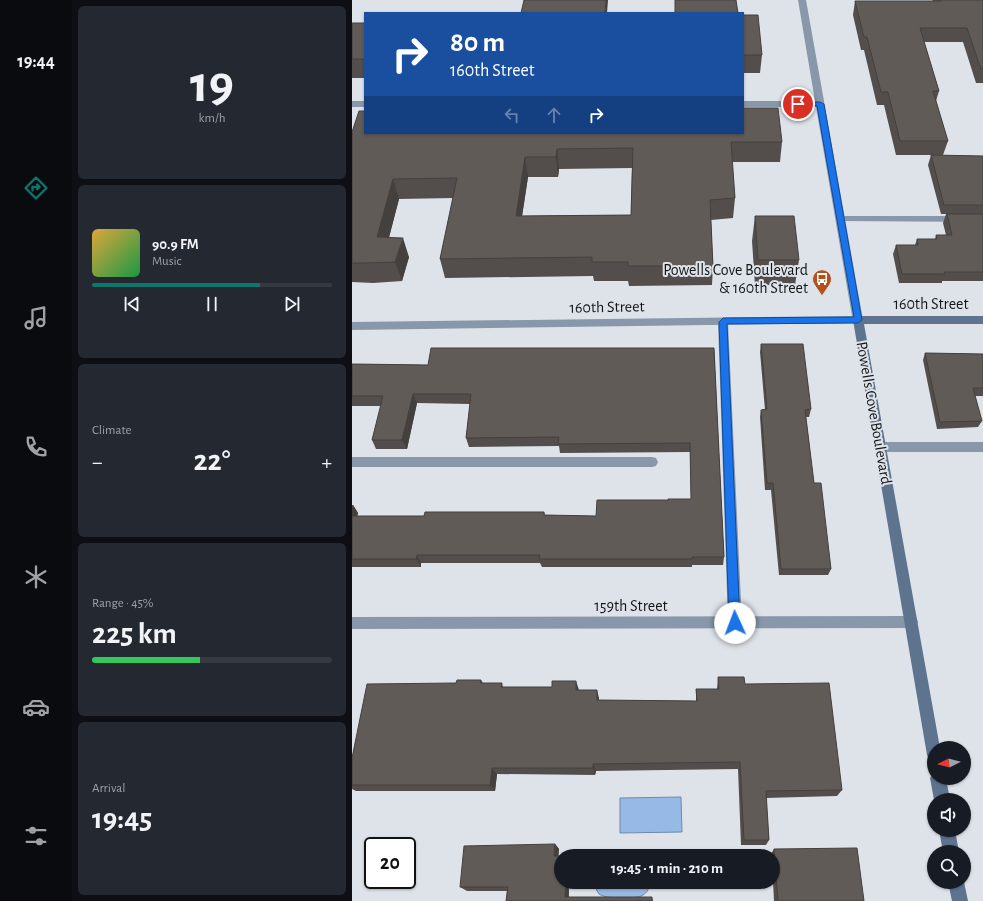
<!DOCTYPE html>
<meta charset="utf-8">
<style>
:root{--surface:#171b24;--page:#242831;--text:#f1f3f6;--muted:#9ea1a6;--line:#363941;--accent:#0f766e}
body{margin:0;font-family:"Alegreya Sans",sans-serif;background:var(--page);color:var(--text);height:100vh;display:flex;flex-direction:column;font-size:15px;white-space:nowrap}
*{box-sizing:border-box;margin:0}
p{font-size:13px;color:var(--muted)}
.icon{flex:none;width:22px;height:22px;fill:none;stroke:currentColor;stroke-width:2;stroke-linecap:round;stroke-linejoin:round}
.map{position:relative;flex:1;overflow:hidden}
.side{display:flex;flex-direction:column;gap:6px;padding:6px;background:#0d0f14;width:280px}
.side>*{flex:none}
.banner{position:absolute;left:12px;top:12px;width:380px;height:122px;border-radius:0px;box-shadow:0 1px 3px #0004;background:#1a4fa0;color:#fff;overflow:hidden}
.needle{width:26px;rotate:264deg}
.buttons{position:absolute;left:575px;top:741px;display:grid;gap:8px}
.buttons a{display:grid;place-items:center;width:44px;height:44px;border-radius:50%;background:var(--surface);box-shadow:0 1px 3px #0004;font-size:20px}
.speed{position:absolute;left:12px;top:837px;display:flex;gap:8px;font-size:20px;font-weight:700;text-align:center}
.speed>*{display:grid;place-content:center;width:52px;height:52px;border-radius:50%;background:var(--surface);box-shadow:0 1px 3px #0004;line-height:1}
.speed .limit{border:2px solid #111;border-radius:6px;background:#fff;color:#111}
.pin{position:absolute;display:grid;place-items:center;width:34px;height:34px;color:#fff;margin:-17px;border:2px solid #fff;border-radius:50%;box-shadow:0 1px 4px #0007}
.me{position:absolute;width:44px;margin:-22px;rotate:358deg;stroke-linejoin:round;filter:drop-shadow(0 0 3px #0008)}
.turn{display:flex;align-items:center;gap:14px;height:84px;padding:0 20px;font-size:18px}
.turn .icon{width:52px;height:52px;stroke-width:2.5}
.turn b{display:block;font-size:28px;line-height:34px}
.lanes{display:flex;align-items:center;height:38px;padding:0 20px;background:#0003;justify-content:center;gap:20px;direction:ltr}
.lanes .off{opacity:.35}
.big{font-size:30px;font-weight:700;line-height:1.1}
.side .card{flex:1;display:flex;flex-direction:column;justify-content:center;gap:6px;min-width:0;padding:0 14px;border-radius:6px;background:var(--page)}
.side .dial{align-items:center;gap:0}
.dial b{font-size:52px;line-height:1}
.song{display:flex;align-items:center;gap:12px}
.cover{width:48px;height:48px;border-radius:6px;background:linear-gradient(135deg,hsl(40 70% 55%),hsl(140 70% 35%))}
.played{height:4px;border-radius:2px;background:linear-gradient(90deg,var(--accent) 70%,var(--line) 70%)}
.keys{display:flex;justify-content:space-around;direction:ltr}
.heat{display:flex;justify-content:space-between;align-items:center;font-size:22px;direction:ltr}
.charge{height:6px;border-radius:3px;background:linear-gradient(90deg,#34c759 45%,var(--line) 0)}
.trip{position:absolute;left:202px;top:849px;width:226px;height:40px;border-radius:20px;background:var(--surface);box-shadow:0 1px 3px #0004;font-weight:700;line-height:40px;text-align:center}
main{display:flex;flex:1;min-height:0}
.tab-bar{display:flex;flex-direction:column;width:72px;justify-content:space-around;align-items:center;background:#090b0e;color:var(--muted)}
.tab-bar .icon{width:28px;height:28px}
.tab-bar .active{color:var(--accent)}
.tab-bar b{font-size:18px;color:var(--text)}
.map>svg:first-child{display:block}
.water{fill:#96bae5;stroke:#6f89a8}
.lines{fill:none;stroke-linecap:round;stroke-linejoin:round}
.lane{fill:#8898aa;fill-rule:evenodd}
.street{fill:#8898aa;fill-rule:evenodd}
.secondary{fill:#5d738e;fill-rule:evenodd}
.wall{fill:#534e4c;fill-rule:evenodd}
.shaded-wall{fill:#44403e}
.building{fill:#615b58;stroke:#44403e;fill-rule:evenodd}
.route{fill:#1a73e8;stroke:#114b97}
.labels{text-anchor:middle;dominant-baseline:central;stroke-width:4;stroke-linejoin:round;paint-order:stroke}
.poi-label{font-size:16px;fill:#141618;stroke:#dee3e9;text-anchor:end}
.street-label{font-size:16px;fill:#141618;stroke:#dee3e9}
</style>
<main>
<nav class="tab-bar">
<b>19:44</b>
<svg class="icon active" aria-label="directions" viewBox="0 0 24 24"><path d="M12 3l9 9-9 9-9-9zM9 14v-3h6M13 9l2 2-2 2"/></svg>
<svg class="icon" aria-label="music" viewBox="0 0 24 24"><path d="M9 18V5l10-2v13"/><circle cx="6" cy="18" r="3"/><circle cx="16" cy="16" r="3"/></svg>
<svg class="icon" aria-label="phone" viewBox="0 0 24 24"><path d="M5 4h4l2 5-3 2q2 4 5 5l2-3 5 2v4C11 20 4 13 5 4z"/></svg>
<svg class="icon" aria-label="climate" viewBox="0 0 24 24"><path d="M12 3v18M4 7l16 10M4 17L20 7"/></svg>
<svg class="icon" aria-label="car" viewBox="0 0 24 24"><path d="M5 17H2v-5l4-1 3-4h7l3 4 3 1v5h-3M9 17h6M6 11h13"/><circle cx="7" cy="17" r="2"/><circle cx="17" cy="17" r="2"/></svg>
<svg class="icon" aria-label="filters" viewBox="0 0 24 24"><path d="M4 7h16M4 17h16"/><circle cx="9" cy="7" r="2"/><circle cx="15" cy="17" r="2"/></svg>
</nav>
<section class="side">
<div class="card dial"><b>19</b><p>km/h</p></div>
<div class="card">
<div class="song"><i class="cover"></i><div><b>90.9 FM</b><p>Music</p></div></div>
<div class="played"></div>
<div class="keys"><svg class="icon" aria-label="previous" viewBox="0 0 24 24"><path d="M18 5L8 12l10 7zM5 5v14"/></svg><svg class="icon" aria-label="pause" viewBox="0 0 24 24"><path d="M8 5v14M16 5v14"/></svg><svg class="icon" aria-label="next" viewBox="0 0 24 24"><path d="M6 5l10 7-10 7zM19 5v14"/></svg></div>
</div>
<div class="card"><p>Climate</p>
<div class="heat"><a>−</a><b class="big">22°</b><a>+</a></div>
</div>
<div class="card"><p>Range · 45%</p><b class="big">225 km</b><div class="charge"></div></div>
<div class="card"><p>Arrival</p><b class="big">19:45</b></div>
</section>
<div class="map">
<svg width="631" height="901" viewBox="0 0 631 901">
<rect width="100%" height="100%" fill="#dee3e9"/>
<!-- water -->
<path class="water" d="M 329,797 L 330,832 L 268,833 L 268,798 Z
M 242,882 L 298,882 C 297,888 296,892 291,895 C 284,900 253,899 247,894 C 244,890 243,886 242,882 Z"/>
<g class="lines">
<!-- lane -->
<path class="lane" d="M 489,216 L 631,216 L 631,222 L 486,221 L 484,219 L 486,217 Z
M 371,318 L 376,322 L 390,623 L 388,628 L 383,629 L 378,628 L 376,623 L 366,322 Z
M 528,442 L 631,442 L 631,452 L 528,452 L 524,450 L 522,447 L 524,444 Z
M 0,457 L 300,457 L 304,458 L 306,462 L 304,466 L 300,467 L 0,467 Z"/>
<!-- street -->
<path class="street" d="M 446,0 L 454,0 L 511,320 L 510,323 L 0,330 L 0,322 L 500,316 L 464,107 L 391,107 L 391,101 L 463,101 Z
M 0,101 L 13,101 L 13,107 L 0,107 Z
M 559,616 L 564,617 L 566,622 L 564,627 L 559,628 L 0,629 L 0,617 Z"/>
<!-- secondary -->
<path class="secondary" d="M 506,316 L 631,316 L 631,324 L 512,324 L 588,748 L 582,748 L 582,762 L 577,760 L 575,755 L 501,320 Z
M 582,772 L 582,778 L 594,778 L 598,800 L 582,800 L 578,778 Z
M 587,830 L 603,830 L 607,852 L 591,852 Z
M 596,882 L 612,882 L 616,901 L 600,901 Z"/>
</g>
<!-- wall -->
<path class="wall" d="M 580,0 L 631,0 L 631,83 L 624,83 L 611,42 L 572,42 L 587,91 L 584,101 L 596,141 L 591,155 L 544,155 L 532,105 L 525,105 L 512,50 L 509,50 L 501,15 L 503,1 L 581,1 Z
M 391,15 L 410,55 L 408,73 L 391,73 Z
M 0,23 L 13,23 L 13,78 L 0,78 Z
M 0,132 L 430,142 L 428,162 L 380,162 L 383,198 L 381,218 L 359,220 L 361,266 L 360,285 L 277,286 L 276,281 L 242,281 L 241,276 L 93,278 L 88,259 L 101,198 L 47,199 L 37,237 L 57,257 L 50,281 L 21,283 L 0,282 ZM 280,168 L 279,215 L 170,216 L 176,177 L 206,177 L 207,169 Z
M 579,155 L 631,156 L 631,281 L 590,281 L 590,283 L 547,283 L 541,254 L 544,245 L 563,245 L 565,239 L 583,239 L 584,235 L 594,235 L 591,223 L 594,214 L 589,214 L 576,165 Z
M 403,216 L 447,260 L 443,285 L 403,285 L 400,241 Z
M 409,344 L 459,409 L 457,417 L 454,417 L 462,483 L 479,569 L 476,575 L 427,575 L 419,490 L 413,490 L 408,417 L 409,410 L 413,410 L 408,352 Z
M 362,348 L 372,557 L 371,565 L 340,565 L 340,567 L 190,567 L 188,563 L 69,563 L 69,567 L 0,567 L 0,505 L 1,505 L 6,513 L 5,516 L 72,516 L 192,512 L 193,515 L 244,516 L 316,500 L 339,499 L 338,452 L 208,453 L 207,446 L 117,447 L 114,438 L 118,404 L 65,403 L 55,449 L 24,449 L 20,440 L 29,406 L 0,406 L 0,364 L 76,365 Z
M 573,353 L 631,354 L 631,396 L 623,396 L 630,421 L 626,427 L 585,429 L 571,360 Z
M 366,677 L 393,684 L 490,790 L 485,796 L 414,798 L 417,840 L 414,845 L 389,845 L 386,769 L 244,771 L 243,775 L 145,774 L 143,791 L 4,791 L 0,789 L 0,758 L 104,683 L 129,680 L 131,683 L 150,683 L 151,687 L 227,690 L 247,698 L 247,700 L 344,701 L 344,689 L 365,689 Z
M 203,844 L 207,849 L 206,856 L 209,882 L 217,882 L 217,897 L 300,897 L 301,901 L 154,901 L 155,891 L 115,891 L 108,887 Z
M 422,849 L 512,901 L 422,901 L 421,882 L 421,856 L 419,856 L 419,854 Z"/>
<!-- shaded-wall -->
<path class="shaded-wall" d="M 254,0 L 256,0 L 255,13 L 253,13 Z
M 205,149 L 207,169 L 206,177 L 204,157 Z
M 173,157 L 176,177 L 167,236 L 164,216 Z
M 41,179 L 47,199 L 32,257 L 25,237 Z
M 51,238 L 57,257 L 50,281 L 43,262 Z
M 61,394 L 65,403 L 55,449 L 50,440 Z
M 1,505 L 6,513 L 3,525 L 0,520 L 0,508 Z
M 65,555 L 69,563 L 69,567 L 64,559 Z
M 224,681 L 227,690 L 224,690 Z
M 245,690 L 247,698 L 247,708 L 245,700 Z
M 241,764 L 244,771 L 243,775 L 241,768 Z
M 140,768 L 145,774 L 143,791 L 138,785 Z
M 203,844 L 207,849 L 206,861 L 202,856 Z
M 214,882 L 217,882 L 216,900 L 213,897 Z"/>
<!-- building -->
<path class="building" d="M 172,0 L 254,0 L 253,13 L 169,13 Z
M 323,0 L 384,0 L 386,13 L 323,13 Z
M 588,0 L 631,0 L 631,69 L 629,69 L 615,28 L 568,28 L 587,91 L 581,91 L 596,141 L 548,141 L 536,92 L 529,92 L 515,37 L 512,37 L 503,1 L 589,1 Z
M 391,15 L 406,15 L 410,55 L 391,55 Z
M 0,23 L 13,23 L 13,59 L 0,59 Z
M 391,108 L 426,108 L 430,142 L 379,142 L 383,198 L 358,200 L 361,266 L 276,266 L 276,262 L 240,262 L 240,257 L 88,259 L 105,178 L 41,179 L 25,237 L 51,238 L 43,262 L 13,263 L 0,263 L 0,132 L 7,111 L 13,111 L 13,133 L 391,133 ZM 281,148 L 279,215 L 164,216 L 173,157 L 204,157 L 205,149 Z
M 579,155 L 631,156 L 631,205 L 592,205 Z
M 595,214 L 631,214 L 631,272 L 592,272 L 593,274 L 550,274 L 544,245 L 566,245 L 565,239 L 585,239 L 584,235 L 600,235 Z
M 403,216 L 442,216 L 447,260 L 406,260 Z
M 409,344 L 451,344 L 459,409 L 453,410 L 462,483 L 469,483 L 479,569 L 429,569 L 421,483 L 415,483 L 409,410 L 415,409 Z
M 79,348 L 362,348 L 372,557 L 340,557 L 340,559 L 187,559 L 188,555 L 65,555 L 64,559 L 0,559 L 0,516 L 72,516 L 73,512 L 192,512 L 192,515 L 244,516 L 245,500 L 316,500 L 316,499 L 339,499 L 338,443 L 206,444 L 207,437 L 114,438 L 119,394 L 61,394 L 50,440 L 20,440 L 31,396 L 0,396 L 0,364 L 76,365 Z
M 573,353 L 631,354 L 631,388 L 621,388 L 630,421 L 588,422 Z
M 366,677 L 392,677 L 393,684 L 477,683 L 490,790 L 414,791 L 417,840 L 392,840 L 388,762 L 241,764 L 241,768 L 140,768 L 138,785 L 0,785 L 0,758 L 15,684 L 104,683 L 105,680 L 129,680 L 128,683 L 150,683 L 149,687 L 200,687 L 200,681 L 224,681 L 224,690 L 245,690 L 245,700 L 345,701 L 344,689 L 367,689 Z
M 203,844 L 202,856 L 214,856 L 209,856 L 209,882 L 214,882 L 213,897 L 300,897 L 300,901 L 154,901 L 156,887 L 108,887 L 112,846 Z
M 505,848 L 512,901 L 426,901 L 422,849 Z"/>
<!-- route -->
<path class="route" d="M 446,102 L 468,102 L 472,104 L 510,320 L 506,323 L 375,324 L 388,623 L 386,626 L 383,628 L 379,626 L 377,623 L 367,322 L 371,318 L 502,317 L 465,106 L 444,106 L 443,104 Z"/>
<!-- icons -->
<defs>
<symbol id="bus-pin" viewBox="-11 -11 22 30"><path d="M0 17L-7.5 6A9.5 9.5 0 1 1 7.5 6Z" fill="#b5511b" stroke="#dee3e9"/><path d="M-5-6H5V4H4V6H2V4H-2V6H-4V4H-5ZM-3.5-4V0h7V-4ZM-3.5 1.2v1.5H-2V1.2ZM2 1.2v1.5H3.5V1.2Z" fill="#fff"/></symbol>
</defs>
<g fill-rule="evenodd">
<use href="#bus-pin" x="459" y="268" width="22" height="30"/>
</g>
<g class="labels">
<!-- poi labels -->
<g class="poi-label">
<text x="456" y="270">Powells Cove Boulevard<tspan x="456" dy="18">&amp; 160th Street</tspan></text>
</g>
<!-- street labels -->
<g class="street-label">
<text x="579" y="304">160th Street</text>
<text transform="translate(255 307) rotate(-1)">160th Street</text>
<text transform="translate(522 413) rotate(80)">Powells Cove Boulevard</text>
<text x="279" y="606">159th Street</text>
</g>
</g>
</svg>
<div class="buttons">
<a><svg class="needle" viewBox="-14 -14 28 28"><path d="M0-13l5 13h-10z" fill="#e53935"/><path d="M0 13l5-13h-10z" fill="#9ea1a6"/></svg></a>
<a><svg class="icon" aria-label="sound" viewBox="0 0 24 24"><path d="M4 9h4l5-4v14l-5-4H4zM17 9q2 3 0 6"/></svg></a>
<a><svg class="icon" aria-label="search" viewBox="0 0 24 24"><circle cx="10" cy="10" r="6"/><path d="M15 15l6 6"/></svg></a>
</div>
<div class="speed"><div class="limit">20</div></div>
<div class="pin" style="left:446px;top:104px;background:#d93025"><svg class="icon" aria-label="arrive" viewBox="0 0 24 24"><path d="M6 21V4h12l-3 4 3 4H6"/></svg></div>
<svg class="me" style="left:383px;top:623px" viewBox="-20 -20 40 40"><circle r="19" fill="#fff"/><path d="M0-13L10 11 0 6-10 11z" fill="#1a73e8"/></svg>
<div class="trip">19:45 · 1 min · 210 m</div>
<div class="banner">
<div class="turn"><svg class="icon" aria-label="right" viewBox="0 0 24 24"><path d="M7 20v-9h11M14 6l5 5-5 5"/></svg><div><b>80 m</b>160th Street</div></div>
<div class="lanes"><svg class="icon off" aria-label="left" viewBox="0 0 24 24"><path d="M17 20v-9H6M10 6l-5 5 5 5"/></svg><svg class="icon off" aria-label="ahead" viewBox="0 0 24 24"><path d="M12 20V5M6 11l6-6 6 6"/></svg><svg class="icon" aria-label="right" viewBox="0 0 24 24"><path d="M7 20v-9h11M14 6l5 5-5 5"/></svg></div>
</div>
</div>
</main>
